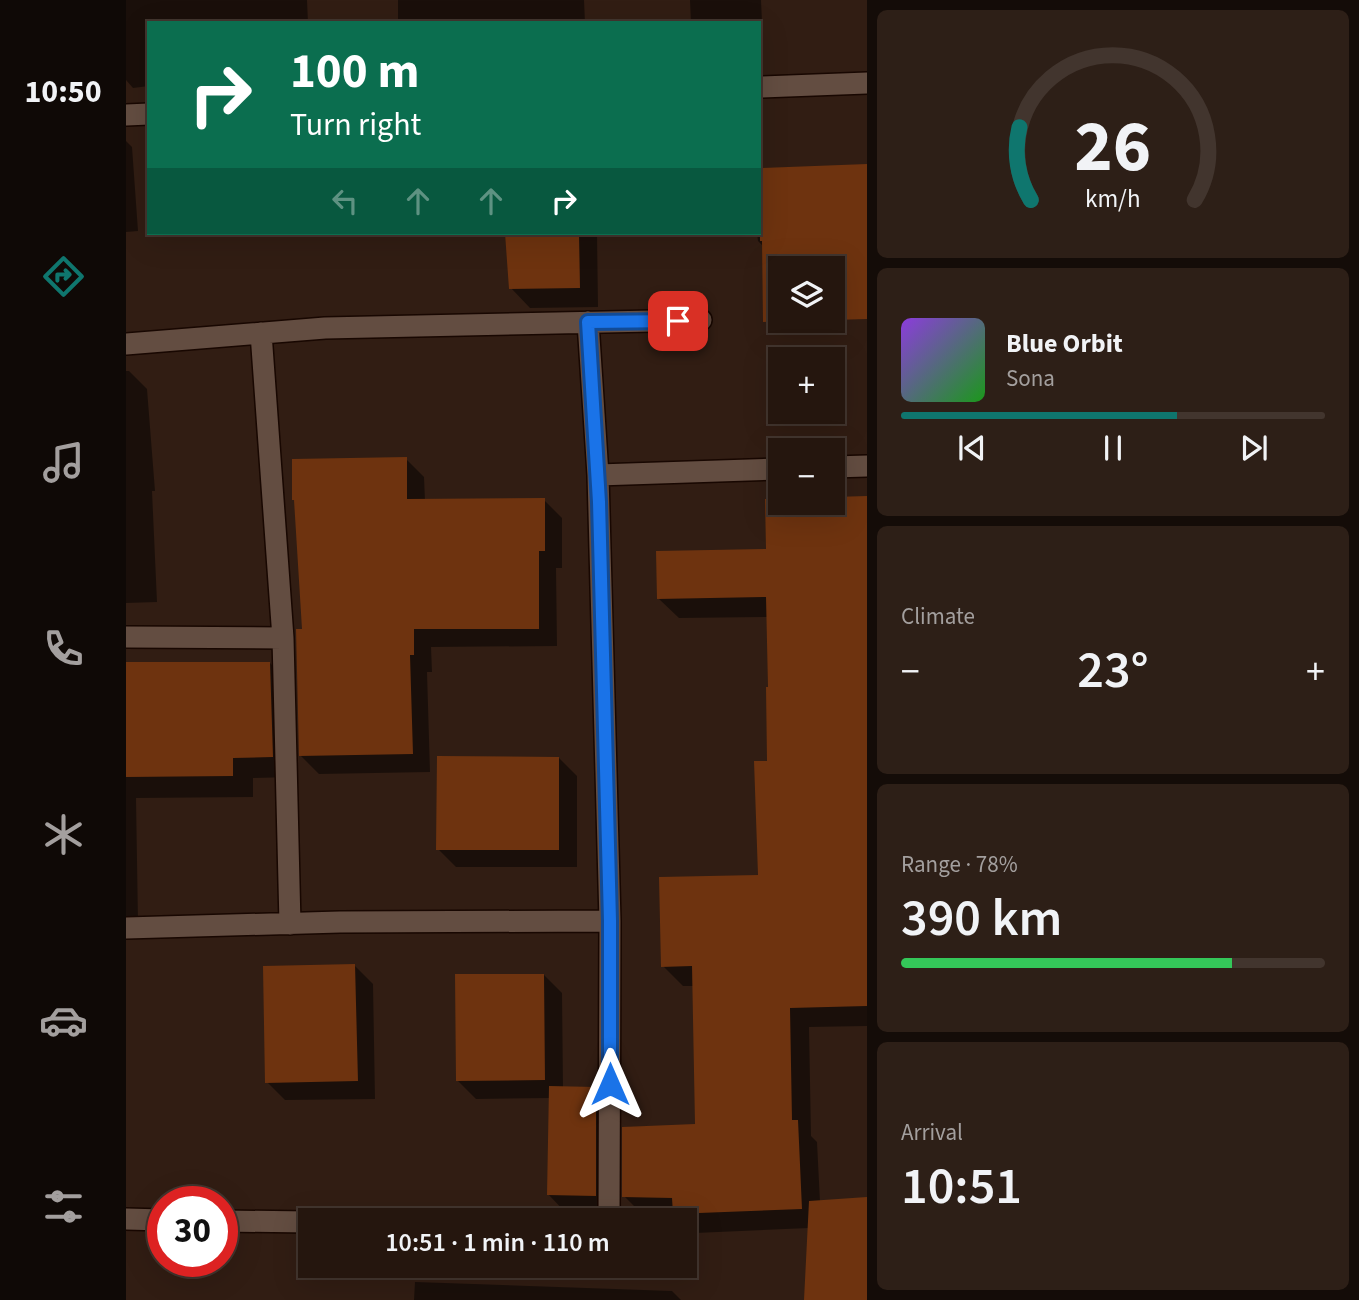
<!DOCTYPE html>
<meta charset="utf-8">
<style>
:root{--surface:#25160e;--page:#2d1f17;--text:#f1f3f6;--muted:#a39f9e;--line:#42352e;--accent:#0f766e}
body{margin:0;font-family:"Source Sans 3",sans-serif;background:var(--page);color:var(--text);height:100vh;display:flex;flex-direction:column;font-size:26px;white-space:nowrap}
*{box-sizing:border-box;margin:0}
p{font-size:23px;color:var(--muted)}
.icon{flex:none;width:38px;height:38px;fill:none;stroke:currentColor;stroke-width:2;stroke-linecap:round;stroke-linejoin:round}
.map{position:relative;flex:1;overflow:hidden}
.sheet{display:flex;flex-direction:column;gap:10px;padding:10px;background:#140c08;width:492px}
.sheet>*{flex:none}
.guide{position:absolute;left:21px;top:21px;width:614px;height:214px;border-radius:0px;box-shadow:0 7px 28px #0002,0 0 0 2px var(--line);background:#0b6e4f;color:#fff;overflow:hidden}
.tools{position:absolute;left:642px;top:256px;display:grid;gap:14px}
.tools a{display:grid;place-items:center;width:77px;height:77px;border-radius:0px;background:var(--surface);box-shadow:0 7px 28px #0002,0 0 0 2px var(--line);font-size:35px}
.speed{position:absolute;left:21px;top:1186px;display:flex;gap:14px;font-size:35px;font-weight:700;text-align:center}
.speed>*{display:grid;place-content:center;width:91px;height:91px;border-radius:50%;background:var(--surface);box-shadow:0 7px 28px #0002,0 0 0 2px var(--line);line-height:1}
.speed .limit{border:10px solid #d22;background:#fff;color:#111}
.pin{position:absolute;display:grid;place-items:center;width:60px;height:60px;color:#fff;margin:-30px;border-radius:14px;box-shadow:0 4px 10px #0006}
.me{position:absolute;width:77px;margin:-38px;rotate:0deg;stroke-linejoin:round;filter:drop-shadow(0 0 5px #0008)}
.turn{display:flex;align-items:center;gap:24px;height:147px;padding:0 28px;font-size:32px}
.turn .icon{width:91px;height:91px;stroke-width:2.5}
.turn b{display:block;font-size:49px;line-height:60px}
.lanes{display:flex;align-items:center;height:66px;padding:0 28px;background:#0003;justify-content:center;gap:35px;direction:ltr}
.lanes .off{opacity:.35}
.big{font-size:52px;font-weight:600;line-height:1.1}
.sheet .widget{flex:1;display:flex;flex-direction:column;justify-content:center;gap:10px;min-width:0;padding:0 24px;border-radius:10px;background:var(--page)}
.sheet .dial{align-items:center;gap:0}
.dial svg{height:182px;overflow:visible;fill:none;stroke:var(--line);stroke-width:7;stroke-linecap:round;text-anchor:middle}
.dial text{fill:var(--text);stroke:none}
.song{display:flex;align-items:center;gap:21px}
.cover{width:84px;height:84px;border-radius:10px;background:linear-gradient(135deg,hsl(270 70% 55%),hsl(120 70% 35%))}
.played{height:7px;border-radius:4px;background:linear-gradient(90deg,var(--accent) 65%,var(--line) 65%)}
.keys{display:flex;justify-content:space-around;direction:ltr}
.heat{display:flex;justify-content:space-between;align-items:center;font-size:38px;direction:ltr}
.charge{height:10px;border-radius:5px;background:linear-gradient(90deg,#34c759 78%,var(--line) 0)}
.trip{position:absolute;left:172px;top:1208px;width:399px;height:70px;border-radius:0px;background:var(--surface);box-shadow:0 7px 28px #0002,0 0 0 2px var(--line);font-weight:600;line-height:70px;text-align:center}
main{display:flex;flex:1;min-height:0}
.tab-bar{display:flex;flex-direction:column;width:126px;justify-content:space-around;align-items:center;background:#0f0906;color:var(--muted)}
.tab-bar .icon{width:49px;height:49px}
.tab-bar .current{color:var(--accent)}
.tab-bar b{font-size:32px;color:var(--text)}
.map>svg:first-child{display:block}
.shadow{fill:#0007}
.building{fill:#6e330f}
.lines{fill:none;stroke-linecap:round;stroke-linejoin:round}
.street-casing{stroke:#180701;stroke-width:24}
.street{stroke:#634d41;stroke-width:21}
.route-casing{stroke:#114b97;stroke-width:18}
.route{stroke:#1a73e8;stroke-width:12}
</style>
<main>
<nav class="tab-bar">
<b>10:50</b>
<svg class="icon current" aria-label="directions" viewBox="0 0 24 24"><path d="M12 3l9 9-9 9-9-9zM9 14v-3h6M13 9l2 2-2 2"/></svg>
<svg class="icon" aria-label="music" viewBox="0 0 24 24"><path d="M9 18V5l10-2v13"/><circle cx="6" cy="18" r="3"/><circle cx="16" cy="16" r="3"/></svg>
<svg class="icon" aria-label="phone" viewBox="0 0 24 24"><path d="M5 4h4l2 5-3 2q2 4 5 5l2-3 5 2v4C11 20 4 13 5 4z"/></svg>
<svg class="icon" aria-label="climate" viewBox="0 0 24 24"><path d="M12 3v18M4 7l16 10M4 17L20 7"/></svg>
<svg class="icon" aria-label="car" viewBox="0 0 24 24"><path d="M5 17H2v-5l4-1 3-4h7l3 4 3 1v5h-3M9 17h6M6 11h13"/><circle cx="7" cy="17" r="2"/><circle cx="17" cy="17" r="2"/></svg>
<svg class="icon" aria-label="filters" viewBox="0 0 24 24"><path d="M4 7h16M4 17h16"/><circle cx="9" cy="7" r="2"/><circle cx="15" cy="17" r="2"/></svg>
</nav>
<div class="map">
<svg width="742" height="1300" viewBox="0 0 742 1300">
<rect width="100%" height="100%" fill="#311d13"/>
<!-- shadow -->
<path class="shadow" d="M 0,0 L 181,0 L 182,23 L 23,23 L 23,86 L 7,88 L 0,80 Z
M 272,0 L 458,0 L 459,23 L 272,23 Z
M 564,0 L 635,0 L 637,44 L 634,44 L 634,23 L 565,23 Z
M 0,141 L 6,147 L 12,231 L 0,232 Z
M 742,165 L 742,293 L 707,293 L 707,268 L 654,268 L 654,292 L 638,276 L 638,247 L 632,241 L 631,233 L 634,233 L 634,170 Z
M 381,233 L 471,233 L 472,307 L 404,308 L 385,288 Z
M 0,371 L 3,371 L 21,389 L 29,491 L 26,491 L 31,602 L 0,603 Z
M 280,459 L 298,477 L 299,501 L 418,500 L 436,518 L 436,568 L 430,568 L 431,646 L 305,647 L 306,672 L 301,672 L 304,772 L 193,774 L 175,756 L 177,631 Z
M 742,498 L 742,1026 L 683,1027 L 685,1136 L 691,1142 L 694,1202 L 742,1199 L 742,1300 L 679,1300 L 683,1228 L 569,1233 L 558,1223 L 558,1220 L 555,1220 L 552,1217 L 518,1216 L 498,1196 L 571,1126 L 569,986 L 557,986 L 537,966 L 634,877 L 643,762 L 644,689 L 643,617 L 553,618 L 533,599 L 641,551 L 641,501 L 707,502 L 707,499 Z
M 144,663 L 165,685 L 167,777 L 127,778 L 127,797 L 10,798 L 12,922 L 0,922 L 0,664 Z
M 433,758 L 451,776 L 451,867 L 330,867 L 312,849 Z
M 229,966 L 247,984 L 249,1099 L 159,1100 L 141,1082 Z
M 418,975 L 436,993 L 437,1088 L 470,1089 L 488,1107 L 487,1214 L 440,1213 L 422,1194 L 424,1098 L 350,1099 L 331,1080 Z
M 289,1282 L 546,1291 L 555,1300 L 288,1300 Z"/>
<!-- building -->
<path class="building" d="M 741,164 L 741,319 L 707,320 L 707,268 L 654,268 L 654,320 L 696,320 L 637,322 L 636,241 L 634,241 L 634,168 Z
M 379,233 L 453,233 L 454,288 L 383,289 Z
M 281,457 L 281,499 L 419,498 L 419,551 L 413,551 L 413,629 L 288,629 L 288,655 L 284,655 L 287,754 L 173,756 L 170,629 L 176,629 L 168,500 L 166,500 L 166,459 Z
M 741,496 L 741,1006 L 664,1008 L 666,1120 L 672,1120 L 676,1209 L 547,1214 L 546,1198 L 496,1197 L 496,1127 L 569,1124 L 566,966 L 535,967 L 533,877 L 632,875 L 628,761 L 641,761 L 640,687 L 642,687 L 640,597 L 531,599 L 530,551 L 640,549 L 639,499 L 654,499 L 654,502 L 707,502 L 707,497 Z
M 0,662 L 144,662 L 147,757 L 107,758 L 107,776 L 0,777 Z
M 311,756 L 433,757 L 433,850 L 310,850 Z
M 229,964 L 232,1081 L 139,1083 L 137,966 Z
M 329,974 L 418,974 L 419,1080 L 330,1081 Z
M 423,1086 L 470,1087 L 470,1196 L 421,1195 Z
M 741,1197 L 741,1300 L 678,1300 L 683,1201 Z"/>
<g class="lines">
<defs>
<path id="street" d="M 634,87 L 742,83
M 0,115 L 23,114
M 462,322 L 472,475 L 484,921 L 483,1220
M 135,333 L 157,638 L 164,924
M 0,344 L 199,328 L 575,320
M 707,467 L 742,466
M 472,475 L 654,469
M 0,637 L 157,638
M 0,928 L 214,922 L 484,921
M 0,1219 L 37,1220
M 96,1221 L 184,1222"/>
</defs>
<!-- street casing -->
<use href="#street" class="street-casing"/>
<!-- street -->
<use href="#street" class="street"/>
</g>
<g class="lines">
<defs>
<path id="route" d="M 484,1084 L 484,921 L 473,502 L 462,322 L 552,321"/>
</defs>
<!-- route casing -->
<use href="#route" class="route-casing"/>
<!-- route -->
<use href="#route" class="route"/>
</g>
</svg>
<div class="tools">
<a><svg class="icon" aria-label="layers" viewBox="0 0 24 24"><path d="M12 4l9 5-9 5-9-5zM3 14l9 5 9-5"/></svg></a>
<a>+</a>
<a>−</a>
</div>
<div class="speed"><div class="limit">30</div></div>
<div class="pin" style="left:552px;top:321px;background:#d93025"><svg class="icon" aria-label="arrive" viewBox="0 0 24 24"><path d="M6 21V4h12l-3 4 3 4H6"/></svg></div>
<svg class="me" style="left:484px;top:1084px" viewBox="-20 -20 40 40"><path d="M0-17L14 15 0 8-14 15z" fill="#1a73e8" stroke="#fff" stroke-width="4"/></svg>
<div class="trip">10:51 · 1 min · 110 m</div>
<div class="guide">
<div class="turn"><svg class="icon" aria-label="right" viewBox="0 0 24 24"><path d="M7 20v-9h11M14 6l5 5-5 5"/></svg><div><b>100 m</b>Turn right</div></div>
<div class="lanes"><svg class="icon off" aria-label="left" viewBox="0 0 24 24"><path d="M17 20v-9H6M10 6l-5 5 5 5"/></svg><svg class="icon off" aria-label="ahead" viewBox="0 0 24 24"><path d="M12 20V5M6 11l6-6 6 6"/></svg><svg class="icon off" aria-label="ahead" viewBox="0 0 24 24"><path d="M12 20V5M6 11l6-6 6 6"/></svg><svg class="icon" aria-label="right" viewBox="0 0 24 24"><path d="M7 20v-9h11M14 6l5 5-5 5"/></svg></div>
</div>
</div>
<section class="sheet">
<div class="widget dial"><svg viewBox="0 0 100 80">
<path d="M14 69A42 42 0 1 1 86 69"/>
<path d="M14 69A42 42 0 0 1 9 37" stroke="#0f766e"/>
<text x="50" y="56" font-size="32" font-weight="700">26</text>
<text x="50" y="72" font-size="11">km/h</text>
</svg></div>
<div class="widget">
<div class="song"><i class="cover"></i><div><b>Blue Orbit</b><p>Sona</p></div></div>
<div class="played"></div>
<div class="keys"><svg class="icon" aria-label="previous" viewBox="0 0 24 24"><path d="M18 5L8 12l10 7zM5 5v14"/></svg><svg class="icon" aria-label="pause" viewBox="0 0 24 24"><path d="M8 5v14M16 5v14"/></svg><svg class="icon" aria-label="next" viewBox="0 0 24 24"><path d="M6 5l10 7-10 7zM19 5v14"/></svg></div>
</div>
<div class="widget"><p>Climate</p>
<div class="heat"><a>−</a><b class="big">23°</b><a>+</a></div>
</div>
<div class="widget"><p>Range · 78%</p><b class="big">390 km</b><div class="charge"></div></div>
<div class="widget"><p>Arrival</p><b class="big">10:51</b></div>
</section>
</main>
